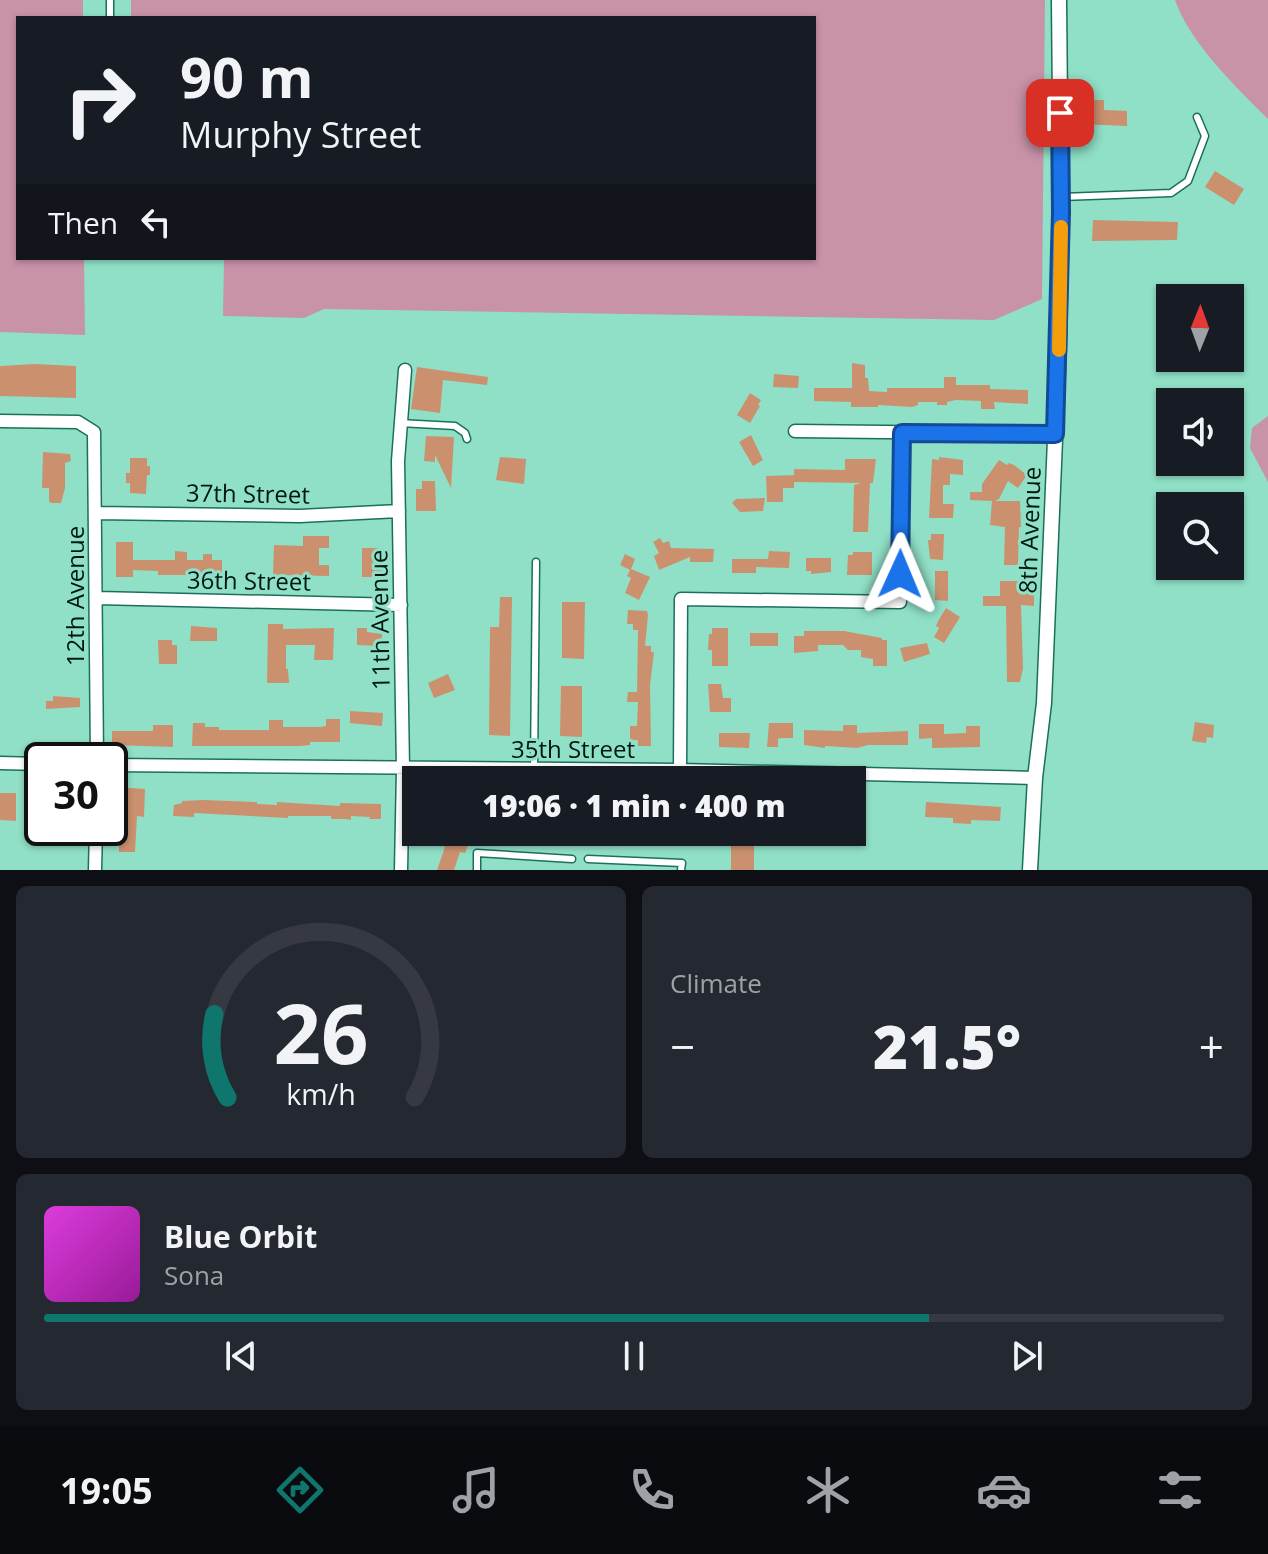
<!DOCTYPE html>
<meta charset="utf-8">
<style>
:root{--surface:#171b24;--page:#242831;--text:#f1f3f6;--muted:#9ea1a6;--line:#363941;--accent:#0f766e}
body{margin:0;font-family:"Open Sans",sans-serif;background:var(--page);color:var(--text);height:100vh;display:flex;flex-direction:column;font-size:30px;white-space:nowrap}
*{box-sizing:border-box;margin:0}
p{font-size:26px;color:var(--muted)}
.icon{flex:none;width:44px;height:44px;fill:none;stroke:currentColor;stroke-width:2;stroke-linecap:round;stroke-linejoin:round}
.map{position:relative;height:870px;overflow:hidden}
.drawer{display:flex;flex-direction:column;gap:16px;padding:16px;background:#0d0f14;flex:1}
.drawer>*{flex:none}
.top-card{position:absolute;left:16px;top:16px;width:800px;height:244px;border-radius:0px;box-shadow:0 2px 6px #0004;background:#171b24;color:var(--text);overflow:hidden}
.needle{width:52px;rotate:1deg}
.buttons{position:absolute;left:1156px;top:284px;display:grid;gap:16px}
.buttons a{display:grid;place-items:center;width:88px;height:88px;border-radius:0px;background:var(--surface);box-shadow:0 2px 6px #0004;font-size:40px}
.speed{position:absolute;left:24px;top:742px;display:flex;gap:16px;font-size:40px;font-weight:700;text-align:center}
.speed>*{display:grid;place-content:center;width:104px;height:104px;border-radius:50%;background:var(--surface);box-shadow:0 2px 6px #0004;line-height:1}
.speed .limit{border:4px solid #111;border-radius:12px;background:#fff;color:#111}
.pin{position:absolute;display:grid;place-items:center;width:68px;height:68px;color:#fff;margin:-34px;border-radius:16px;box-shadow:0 4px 12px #0006}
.me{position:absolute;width:88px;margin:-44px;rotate:1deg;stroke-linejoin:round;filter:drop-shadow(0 0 6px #0008)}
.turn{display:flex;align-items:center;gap:28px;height:168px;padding:0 32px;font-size:36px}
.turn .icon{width:104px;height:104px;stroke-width:2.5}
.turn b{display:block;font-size:56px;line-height:68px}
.then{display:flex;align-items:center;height:76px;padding:0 32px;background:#0003;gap:16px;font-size:30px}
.big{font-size:60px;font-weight:800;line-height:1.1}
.drawer .widget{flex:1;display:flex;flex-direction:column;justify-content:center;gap:12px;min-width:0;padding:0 28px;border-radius:12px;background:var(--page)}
.drawer .dial{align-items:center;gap:0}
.dial svg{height:208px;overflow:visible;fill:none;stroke:var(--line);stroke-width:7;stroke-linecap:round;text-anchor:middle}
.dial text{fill:var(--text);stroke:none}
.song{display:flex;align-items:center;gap:24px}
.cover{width:96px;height:96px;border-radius:12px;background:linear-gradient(135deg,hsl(300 70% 55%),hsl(300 70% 35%))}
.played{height:8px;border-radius:4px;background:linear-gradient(90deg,var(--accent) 75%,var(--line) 75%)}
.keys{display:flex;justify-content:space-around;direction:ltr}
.heat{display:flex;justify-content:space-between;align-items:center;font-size:44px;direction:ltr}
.drawer .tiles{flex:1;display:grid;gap:16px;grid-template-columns:1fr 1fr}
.widget:last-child{grid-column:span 2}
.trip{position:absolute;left:402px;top:766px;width:464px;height:80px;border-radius:0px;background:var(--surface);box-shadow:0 2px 6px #0004;font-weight:800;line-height:80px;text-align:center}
.tabs{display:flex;height:128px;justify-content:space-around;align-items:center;background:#090b0e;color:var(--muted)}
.tabs .icon{width:56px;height:56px}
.tabs .on{color:var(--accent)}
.tabs b{font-size:36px;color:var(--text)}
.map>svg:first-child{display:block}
.green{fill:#c892a8}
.building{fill:#cb916e}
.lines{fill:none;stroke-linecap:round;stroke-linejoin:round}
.service-casing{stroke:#1a705c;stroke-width:9}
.minor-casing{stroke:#1a705c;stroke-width:15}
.tertiary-casing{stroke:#1a705c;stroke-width:17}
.service{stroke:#fff;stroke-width:6}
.minor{stroke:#fff;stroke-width:12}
.tertiary{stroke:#fff;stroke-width:14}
.route-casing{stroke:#114b97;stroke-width:20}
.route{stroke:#1a73e8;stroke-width:14}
.slow{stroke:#f59e0b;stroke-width:14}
.labels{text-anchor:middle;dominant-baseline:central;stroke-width:6;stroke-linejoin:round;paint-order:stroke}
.street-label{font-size:24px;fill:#021913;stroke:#90e0c7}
</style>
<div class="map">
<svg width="1268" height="870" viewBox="0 0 1268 870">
<rect width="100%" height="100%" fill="#90e0c7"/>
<!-- green -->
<path class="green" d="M 0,0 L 83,0 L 83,18 L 18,18 L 18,258 L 84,258 L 85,335 L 0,332 Z
M 131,0 L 1045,0 L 1042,299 L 994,320 L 324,309 L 304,318 L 223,316 L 224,258 L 814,258 L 814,18 L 131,18 Z
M 1175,0 L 1268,0 L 1268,119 C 1236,87 1190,43 1175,0 Z
M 1268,416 L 1268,482 L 1250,448 L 1252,428 Z"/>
<!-- building -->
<path class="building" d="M 1079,100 L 1104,100 L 1104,110 L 1127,111 L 1127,126 L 1079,124 Z
M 1215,171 L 1244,189 L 1234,205 L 1205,187 Z
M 1093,220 L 1178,222 L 1177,240 L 1092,241 Z
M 852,363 L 865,365 L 865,378 L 868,378 L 869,391 L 887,392 L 887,388 L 944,388 L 944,377 L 956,377 L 956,385 L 990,385 L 990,389 L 1028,390 L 1028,404 L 994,402 L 995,409 L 981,409 L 981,401 L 956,400 L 947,402 L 947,405 L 937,405 L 937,402 L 918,402 L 918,405 L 912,407 L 878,405 L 878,407 L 851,407 L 851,402 L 814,401 L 814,388 L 852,388 Z
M 35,364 L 76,366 L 76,398 L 0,396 L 0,366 Z
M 417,367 L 488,377 L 487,385 L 443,380 L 440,413 L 411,409 Z
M 774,374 L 799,376 L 798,388 L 773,387 Z
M 750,393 L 761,400 L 758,405 L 760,406 L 750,423 L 737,415 Z
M 751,435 L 763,460 L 753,466 L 739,442 Z
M 426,436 L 454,437 L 451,488 L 435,455 L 435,462 L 424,461 Z
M 43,452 L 70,454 L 71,461 L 65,463 L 65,488 L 61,503 L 51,503 L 49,501 L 49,488 L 42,488 Z
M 500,457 L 526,459 L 524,484 L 496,480 Z
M 939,457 L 963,460 L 963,475 L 950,474 L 950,485 L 943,485 L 943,504 L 954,504 L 953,518 L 929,518 L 932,459 L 939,460 Z
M 130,458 L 147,458 L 147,466 L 150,466 L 150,475 L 147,475 L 146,494 L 130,493 L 130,483 L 126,483 L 126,473 L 130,473 Z
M 845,459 L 876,459 L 873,483 L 870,483 L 868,532 L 853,532 L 854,485 L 861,483 L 794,482 L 794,469 L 845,470 Z
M 999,460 L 1007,465 L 1009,463 L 1014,465 L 1027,475 L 1018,488 L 1008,481 L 999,499 L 995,501 L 1020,501 L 1021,527 L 1019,527 L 1018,565 L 1004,565 L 1005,527 L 990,525 L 992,501 L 970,500 L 970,492 L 982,492 L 982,484 Z
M 794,475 L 794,488 L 783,488 L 783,502 L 767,502 L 766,476 Z
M 422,481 L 435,481 L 436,511 L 416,511 L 416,489 L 422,489 Z
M 765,498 L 763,511 L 740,512 L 732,503 L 736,499 Z
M 931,534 L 944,534 L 943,560 L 930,559 L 928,540 L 931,540 Z
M 303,536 L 329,536 L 329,548 L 319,548 L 319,565 L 329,565 L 329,576 L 273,575 L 274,545 L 303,546 Z
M 660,538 L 663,543 L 669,541 L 671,548 L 714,549 L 713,562 L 690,562 L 690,557 L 659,570 L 654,556 L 659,553 L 653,542 Z
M 116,542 L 133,542 L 133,560 L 175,560 L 175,551 L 187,552 L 187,560 L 203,560 L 203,554 L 212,554 L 212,560 L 222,560 L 222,575 L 158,575 L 158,571 L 133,570 L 133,577 L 116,577 Z
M 362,548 L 382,548 L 382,577 L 362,577 Z
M 769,551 L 790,552 L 789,568 L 756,567 L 756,573 L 732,573 L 732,559 L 768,559 Z
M 853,552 L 872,552 L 872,575 L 847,575 L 848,555 L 853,555 Z
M 625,554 L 635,559 L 631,569 L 650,577 L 639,600 L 625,593 L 631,578 L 627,576 L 630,570 L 620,565 Z
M 806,558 L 831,558 L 831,572 L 811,574 L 811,571 L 806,571 Z
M 935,571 L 948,571 L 948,601 L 935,600 Z
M 1000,581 L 1022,581 L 1022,589 L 1034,588 L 1034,606 L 1021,605 L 1023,668 L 1020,682 L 1007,682 L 1006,606 L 983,606 L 983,596 L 1000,596 Z
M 500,597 L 512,597 L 510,736 L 489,735 L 490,627 L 499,627 Z
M 562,602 L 585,602 L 584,659 L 562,658 Z
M 946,608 L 960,617 L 944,643 L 934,637 L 939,628 L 936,626 L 938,621 Z
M 628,610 L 647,611 L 648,615 L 645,646 L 651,646 L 651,652 L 654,652 L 650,685 L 651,746 L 638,746 L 638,740 L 630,740 L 630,726 L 637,726 L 638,702 L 627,702 L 628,692 L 637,692 L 638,630 L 633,630 L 633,624 L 627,624 Z
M 268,624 L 283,624 L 283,629 L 334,628 L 333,660 L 314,660 L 315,645 L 286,645 L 286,669 L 288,669 L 289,683 L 267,683 Z
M 191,626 L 217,628 L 217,641 L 190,641 Z
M 357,628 L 367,628 L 367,632 L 382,634 L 382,646 L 357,645 Z
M 712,628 L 728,628 L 728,666 L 712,666 L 712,650 L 708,650 L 709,634 L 712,634 Z
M 804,631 L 844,631 L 882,638 L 882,640 L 887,640 L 887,666 L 873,666 L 873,659 L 861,657 L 861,650 L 848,650 L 843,645 L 818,645 L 818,651 L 794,653 L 794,636 L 804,636 Z
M 750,633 L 778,633 L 778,646 L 750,646 Z
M 158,640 L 172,640 L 172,645 L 177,645 L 177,664 L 159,664 Z
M 927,643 L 930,654 L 904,662 L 900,648 Z
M 448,674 L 455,690 L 434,698 L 428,683 Z
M 708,684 L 721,684 L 723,698 L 731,698 L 731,712 L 710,712 Z
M 561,686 L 582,686 L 582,737 L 560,736 Z
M 53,696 L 80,698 L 80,707 L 46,709 L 46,701 L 53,701 Z
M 350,711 L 383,713 L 382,726 L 350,723 Z
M 326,719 L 340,719 L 340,742 L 310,742 L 310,745 L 300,746 L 192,746 L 193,723 L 205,723 L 205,727 L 219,727 L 219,730 L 269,730 L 269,720 L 283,720 L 283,727 L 320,727 L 326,726 Z
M 1195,722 L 1214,725 L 1213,738 L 1207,737 L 1206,743 L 1192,741 Z
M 769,723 L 793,723 L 793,738 L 781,738 L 778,739 L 778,747 L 767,747 Z
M 919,724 L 944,724 L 944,734 L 966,733 L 966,726 L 980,726 L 980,747 L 932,748 L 932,738 L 919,739 Z
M 153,725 L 173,725 L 173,747 L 112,745 L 112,731 L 153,731 Z
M 843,725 L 857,725 L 857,733 L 908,731 L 908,745 L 868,745 L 857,748 L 825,746 L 825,748 L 804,745 L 804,730 L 843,731 Z
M 719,733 L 750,733 L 749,748 L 719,747 Z
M 116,787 L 145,789 L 144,817 L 137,816 L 135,852 L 119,852 L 119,842 L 115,842 L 119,799 L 115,798 Z
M 0,793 L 16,793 L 16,821 L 0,820 Z
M 203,800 L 257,802 L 257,804 L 277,805 L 277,802 L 340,806 L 340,803 L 381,804 L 381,819 L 369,819 L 370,817 L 351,816 L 351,820 L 346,819 L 331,819 L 331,816 L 288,816 L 288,818 L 194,813 L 194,817 L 173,816 L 174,805 L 182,803 L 182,801 Z
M 926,802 L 1001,807 L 1000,821 L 971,820 L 971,824 L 953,823 L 953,818 L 925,817 Z
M 445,832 L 470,840 L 465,853 L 460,852 L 454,870 L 437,870 L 445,847 L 440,845 Z
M 731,838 L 754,838 L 754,870 L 731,870 Z"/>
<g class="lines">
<defs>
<path id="service" d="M 110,18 L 110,0
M 1061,197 L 1171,193 L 1188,181 L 1205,136 L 1197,117
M 399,423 L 455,426 L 465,433 L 467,439
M 534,769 L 536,562
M 588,859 L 682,863 L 681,870
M 477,870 L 477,853 L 572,859"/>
<path id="minor" d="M 0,421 L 78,422 L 94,432 L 97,760
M 795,431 L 1055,434
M 96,513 L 300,516 L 399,511
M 97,598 L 401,605
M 0,763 L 42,764
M 110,765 L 680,770 L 1035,778
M 680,770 L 681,599 L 900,602 L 902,433
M 95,870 L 96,828
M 401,870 L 403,769 L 398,461 L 405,370"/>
<path id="tertiary" d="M 1030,870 L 1035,778 L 1044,703 L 1059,344 L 1061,212 L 1059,0"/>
</defs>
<!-- service casing -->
<use href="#service" class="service-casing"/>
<!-- minor casing -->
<use href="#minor" class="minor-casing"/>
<!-- tertiary casing -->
<use href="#tertiary" class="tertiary-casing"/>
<!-- service -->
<use href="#service" class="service"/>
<!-- minor -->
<use href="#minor" class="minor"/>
<!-- tertiary -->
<use href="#tertiary" class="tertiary"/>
</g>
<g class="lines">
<defs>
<path id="route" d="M 900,574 L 902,433 L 1055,434 L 1061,212 L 1060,113"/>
</defs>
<!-- route casing -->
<use href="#route" class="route-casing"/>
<!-- route -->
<use href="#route" class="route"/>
<!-- slow -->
<path class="slow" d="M 1059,350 L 1061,227"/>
</g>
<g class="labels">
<!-- street labels -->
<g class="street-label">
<text transform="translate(248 493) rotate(1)">37th Street</text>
<text transform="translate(1029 530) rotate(-88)">8th Avenue</text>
<text transform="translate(249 580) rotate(1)">36th Street</text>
<text transform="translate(74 596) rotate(-90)">12th Avenue</text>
<text transform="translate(379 620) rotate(-91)">11th Avenue</text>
<text x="573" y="748">35th Street</text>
</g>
</g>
</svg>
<div class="buttons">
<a><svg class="needle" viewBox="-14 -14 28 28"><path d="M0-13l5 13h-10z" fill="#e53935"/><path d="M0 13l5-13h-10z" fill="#9ea1a6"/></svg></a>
<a><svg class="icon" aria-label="sound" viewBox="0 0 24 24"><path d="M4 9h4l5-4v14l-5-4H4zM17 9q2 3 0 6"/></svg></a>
<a><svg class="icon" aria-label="search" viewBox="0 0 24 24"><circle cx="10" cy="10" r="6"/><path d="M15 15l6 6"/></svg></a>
</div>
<div class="speed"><div class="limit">30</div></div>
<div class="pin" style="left:1060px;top:113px;background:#d93025"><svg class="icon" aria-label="arrive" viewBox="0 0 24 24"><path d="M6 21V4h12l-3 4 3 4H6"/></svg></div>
<svg class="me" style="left:900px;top:574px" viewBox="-20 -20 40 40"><path d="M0-17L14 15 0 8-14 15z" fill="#1a73e8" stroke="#fff" stroke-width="4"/></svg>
<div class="trip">19:06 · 1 min · 400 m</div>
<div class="top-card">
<div class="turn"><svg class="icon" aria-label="right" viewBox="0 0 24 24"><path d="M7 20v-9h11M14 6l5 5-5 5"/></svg><div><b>90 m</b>Murphy Street</div></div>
<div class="then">Then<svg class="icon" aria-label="left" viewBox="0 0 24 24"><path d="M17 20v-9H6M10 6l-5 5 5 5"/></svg></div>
</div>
</div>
<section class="drawer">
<div class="tiles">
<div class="widget dial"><svg viewBox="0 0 100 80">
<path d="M14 69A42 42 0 1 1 86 69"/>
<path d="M14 69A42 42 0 0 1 9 37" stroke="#0f766e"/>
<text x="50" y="56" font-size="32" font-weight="700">26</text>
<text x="50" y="72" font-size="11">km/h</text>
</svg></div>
<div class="widget"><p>Climate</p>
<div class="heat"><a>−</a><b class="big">21.5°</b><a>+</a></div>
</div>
<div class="widget">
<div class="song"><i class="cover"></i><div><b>Blue Orbit</b><p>Sona</p></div></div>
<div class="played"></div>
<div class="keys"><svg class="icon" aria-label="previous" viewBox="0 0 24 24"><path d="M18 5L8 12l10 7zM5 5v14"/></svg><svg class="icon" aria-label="pause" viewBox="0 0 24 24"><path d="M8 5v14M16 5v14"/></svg><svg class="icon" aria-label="next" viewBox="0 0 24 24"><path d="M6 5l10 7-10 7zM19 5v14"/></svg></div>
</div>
</div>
</section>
<nav class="tabs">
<b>19:05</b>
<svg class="icon on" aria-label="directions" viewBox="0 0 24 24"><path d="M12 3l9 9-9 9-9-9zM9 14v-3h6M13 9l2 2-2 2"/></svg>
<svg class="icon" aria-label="music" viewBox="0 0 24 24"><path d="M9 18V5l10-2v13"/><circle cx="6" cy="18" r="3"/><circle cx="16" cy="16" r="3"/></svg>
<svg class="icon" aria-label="phone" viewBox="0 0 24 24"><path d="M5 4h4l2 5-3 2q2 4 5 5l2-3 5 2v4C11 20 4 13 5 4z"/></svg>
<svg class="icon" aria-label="climate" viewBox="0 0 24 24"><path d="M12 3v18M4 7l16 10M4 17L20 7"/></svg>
<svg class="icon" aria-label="car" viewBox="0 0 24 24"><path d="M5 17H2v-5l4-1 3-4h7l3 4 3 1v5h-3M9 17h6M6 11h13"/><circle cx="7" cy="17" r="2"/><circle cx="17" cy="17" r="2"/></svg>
<svg class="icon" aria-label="filters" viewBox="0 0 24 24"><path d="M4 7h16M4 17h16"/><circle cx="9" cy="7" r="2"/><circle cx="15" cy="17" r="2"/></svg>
</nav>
